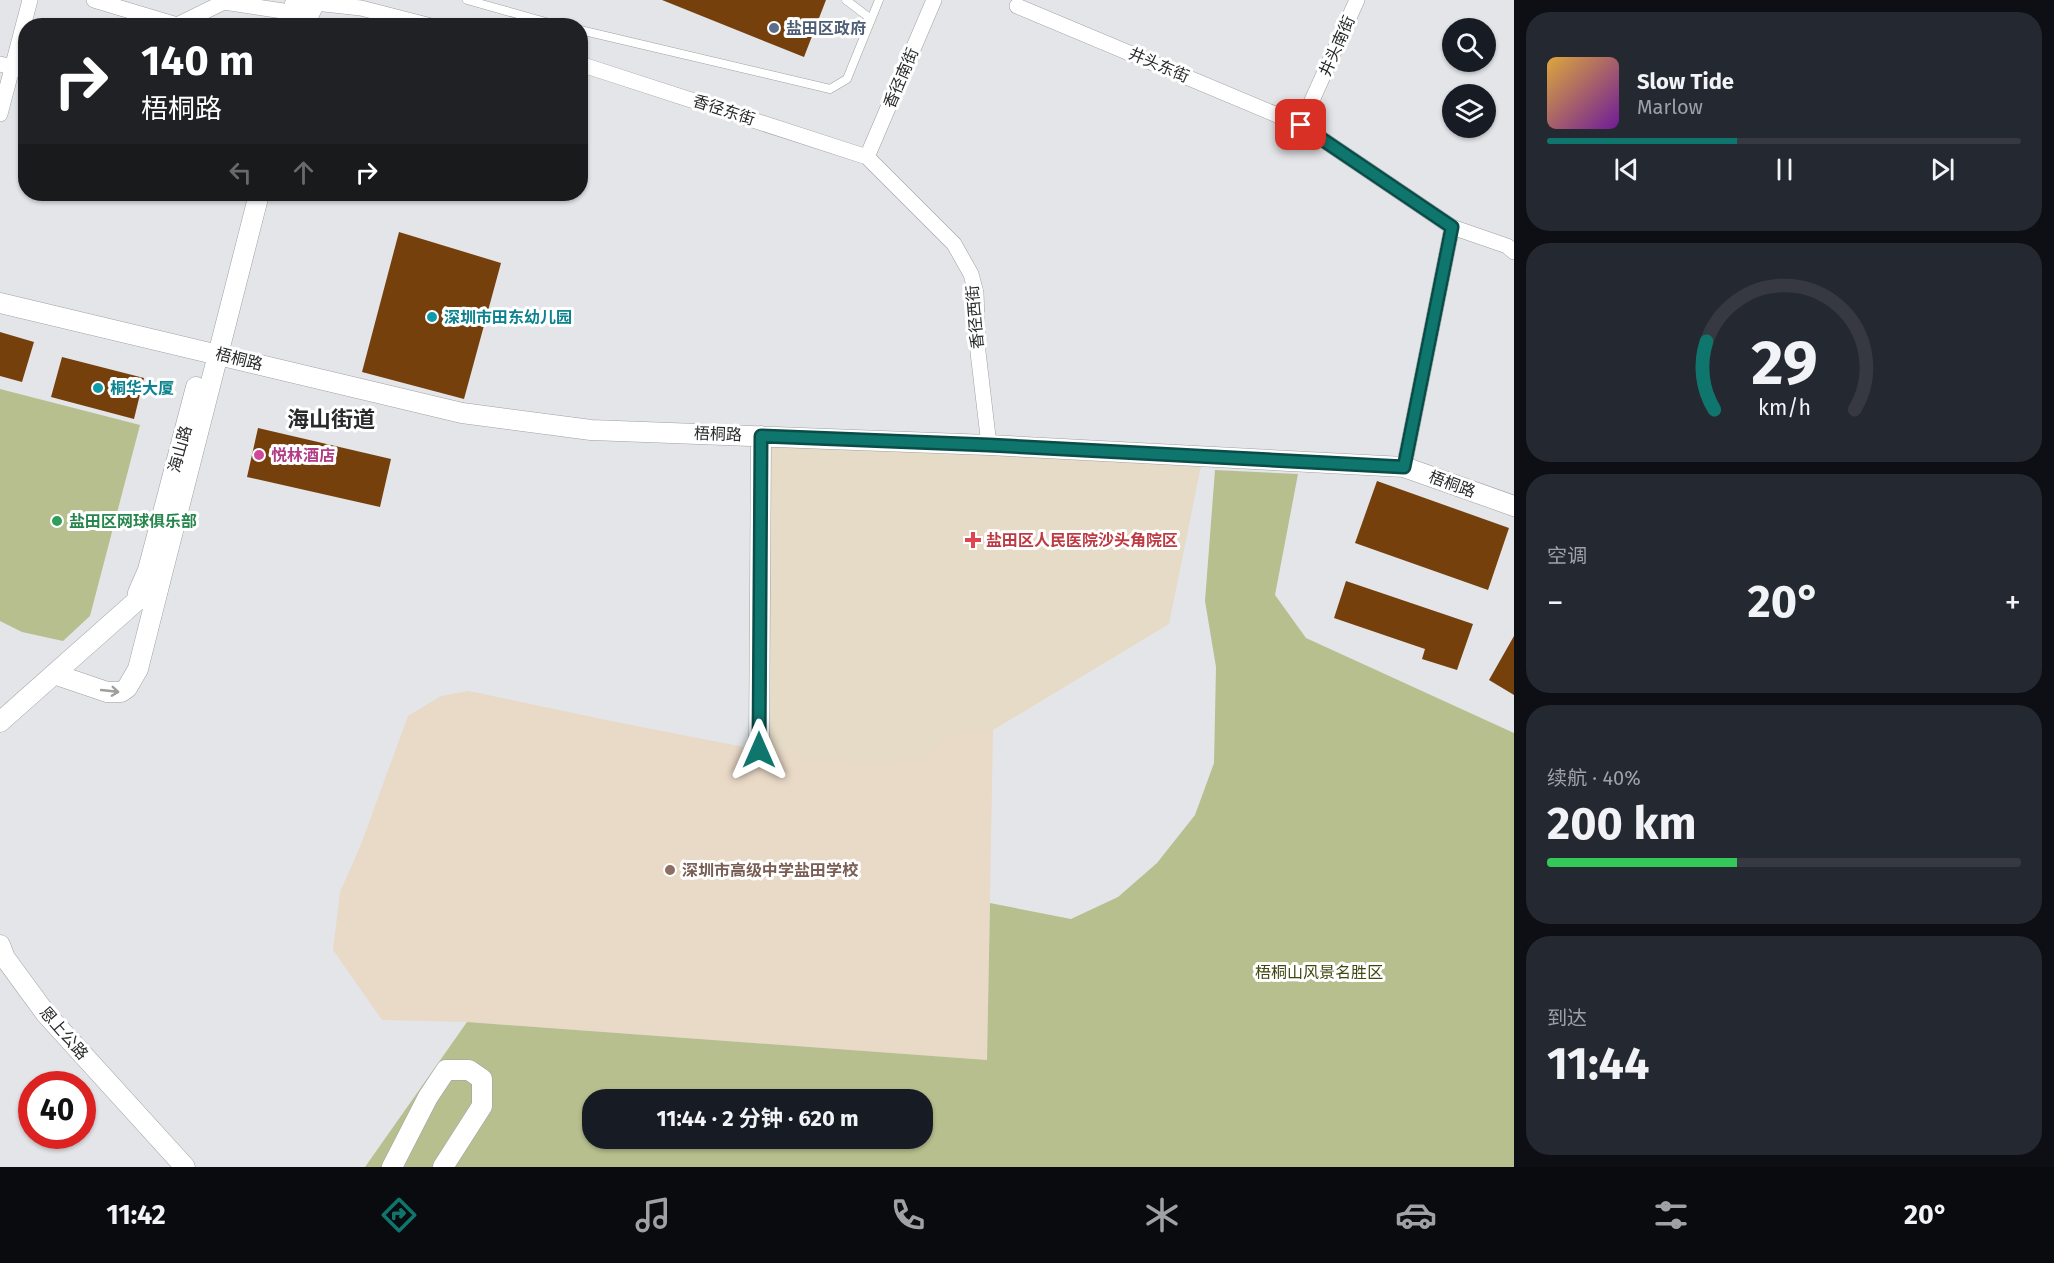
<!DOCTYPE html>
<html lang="zh">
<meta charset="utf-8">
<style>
:root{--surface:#171b24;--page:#242831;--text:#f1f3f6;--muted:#9ea1a6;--line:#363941;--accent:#0f766e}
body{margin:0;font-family:"Fira Sans","Noto Sans SC",sans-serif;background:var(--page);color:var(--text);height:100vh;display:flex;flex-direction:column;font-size:22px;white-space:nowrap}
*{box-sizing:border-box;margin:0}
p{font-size:20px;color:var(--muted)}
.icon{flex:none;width:33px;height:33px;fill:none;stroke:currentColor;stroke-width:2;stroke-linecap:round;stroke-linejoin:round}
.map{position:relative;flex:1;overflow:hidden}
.drawer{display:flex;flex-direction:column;gap:12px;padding:12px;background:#0d0f14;width:540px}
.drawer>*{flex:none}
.guide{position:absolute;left:18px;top:18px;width:570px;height:183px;border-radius:24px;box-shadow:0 2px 4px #0004;background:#202124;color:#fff;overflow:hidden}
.tools{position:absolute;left:1442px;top:18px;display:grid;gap:12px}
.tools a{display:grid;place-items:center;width:54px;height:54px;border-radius:50%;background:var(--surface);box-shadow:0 2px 4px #0004;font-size:30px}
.speed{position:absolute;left:18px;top:1071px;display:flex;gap:12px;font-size:30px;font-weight:700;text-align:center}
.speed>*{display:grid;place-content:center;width:78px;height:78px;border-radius:50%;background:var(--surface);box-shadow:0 2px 4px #0004;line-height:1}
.speed .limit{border:9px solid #d22;background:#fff;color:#111}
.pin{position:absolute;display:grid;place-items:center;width:51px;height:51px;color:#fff;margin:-26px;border-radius:12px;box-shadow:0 3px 9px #0006}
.me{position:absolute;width:66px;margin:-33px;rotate:0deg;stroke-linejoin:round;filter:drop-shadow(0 0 4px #0008)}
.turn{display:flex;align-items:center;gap:21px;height:126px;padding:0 24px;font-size:27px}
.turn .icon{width:78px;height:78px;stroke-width:2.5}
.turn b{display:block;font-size:42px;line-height:51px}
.lanes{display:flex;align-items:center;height:57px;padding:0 24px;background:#0003;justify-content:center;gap:30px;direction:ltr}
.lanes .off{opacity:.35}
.big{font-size:45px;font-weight:700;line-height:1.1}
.drawer .card{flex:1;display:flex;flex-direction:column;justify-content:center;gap:9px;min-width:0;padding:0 21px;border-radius:24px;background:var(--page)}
.drawer .dial{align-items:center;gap:0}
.dial svg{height:156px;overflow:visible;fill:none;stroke:var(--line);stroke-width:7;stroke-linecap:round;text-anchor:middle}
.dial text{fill:var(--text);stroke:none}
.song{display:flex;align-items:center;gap:18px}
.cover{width:72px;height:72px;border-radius:9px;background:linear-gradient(135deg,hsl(40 70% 55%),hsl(280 70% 35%))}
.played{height:6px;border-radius:3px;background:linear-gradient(90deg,var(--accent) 40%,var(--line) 40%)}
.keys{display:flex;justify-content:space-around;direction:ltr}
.heat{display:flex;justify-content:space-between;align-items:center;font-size:33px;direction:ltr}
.charge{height:9px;border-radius:4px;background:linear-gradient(90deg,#34c759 40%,var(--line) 0)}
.trip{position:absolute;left:582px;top:1089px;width:351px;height:60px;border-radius:24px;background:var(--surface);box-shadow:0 2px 4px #0004;font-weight:700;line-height:60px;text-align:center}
.menu{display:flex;height:96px;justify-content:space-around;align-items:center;background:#090b0e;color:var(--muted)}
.menu .icon{width:42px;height:42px}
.menu .selected{color:var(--accent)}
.menu b{font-size:27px;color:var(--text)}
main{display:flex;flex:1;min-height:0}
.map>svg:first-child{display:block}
.education{fill:#e9d9c7}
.medical{fill:#e5dbc6}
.green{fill:#b7bf8e;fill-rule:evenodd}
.building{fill:#76400d}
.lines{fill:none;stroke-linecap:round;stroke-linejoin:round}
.service-casing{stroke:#9ea0a3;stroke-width:9}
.minor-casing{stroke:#9ea0a3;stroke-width:16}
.tertiary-casing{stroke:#9ea0a3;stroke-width:21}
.service{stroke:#fff;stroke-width:8}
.minor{stroke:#fff;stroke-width:15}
.tertiary{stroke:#fff;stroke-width:20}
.oneway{stroke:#9f9fa0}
.route-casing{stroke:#0a4d48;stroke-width:15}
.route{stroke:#0f766e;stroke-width:10}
.service-dot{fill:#5c6f8a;stroke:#fff;stroke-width:2}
.culture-dot{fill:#0f9aa8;stroke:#fff;stroke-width:2}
.hotel-dot{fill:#d1479c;stroke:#fff;stroke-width:2}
.leisure-dot{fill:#2e9e5b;stroke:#fff;stroke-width:2}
.health-dot{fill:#e0444e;stroke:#fff;stroke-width:2}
.education-dot{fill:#8d6e63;stroke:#fff;stroke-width:2}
.labels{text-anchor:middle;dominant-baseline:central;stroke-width:6;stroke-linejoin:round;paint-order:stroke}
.service-label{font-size:16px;font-weight:bold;fill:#4e5e75;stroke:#fff;text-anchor:start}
.street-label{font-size:16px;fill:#292a2b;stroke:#fff}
.culture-label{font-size:16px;font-weight:bold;fill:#0d838f;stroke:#fff;text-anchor:start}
.hotel-label{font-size:16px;font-weight:bold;fill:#b23c85;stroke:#fff;text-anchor:start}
.leisure-label{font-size:16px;font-weight:bold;fill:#27864d;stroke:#fff;text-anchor:start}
.health-label{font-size:16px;font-weight:bold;fill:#be3a42;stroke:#fff;text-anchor:start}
.education-label{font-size:16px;font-weight:bold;fill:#785e54;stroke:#fff;text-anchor:start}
.park-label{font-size:16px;fill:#414711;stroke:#fff}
.district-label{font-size:22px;font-weight:bold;fill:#292a2b;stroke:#fff}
</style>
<main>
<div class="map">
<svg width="1514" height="1167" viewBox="0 0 1514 1167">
<rect width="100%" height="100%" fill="#e4e5e9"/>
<!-- education -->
<path class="education" d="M 469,691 L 611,721 L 759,750 L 918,757 L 954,734 L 993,730 L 987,1060 L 467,1022 L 382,1020 L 333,950 L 340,892 L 360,847 L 408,716 L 441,696 Z"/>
<!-- medical -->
<path class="medical" d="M 761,436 L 1203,456 L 1169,624 L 993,730 L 954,734 L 918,757 L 880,764 L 759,750 Z"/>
<!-- green -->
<path class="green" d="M 0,389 L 140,425 L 90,616 L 63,641 L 22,632 L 0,621 Z
M 1215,470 L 1298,474 L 1275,595 L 1306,638 L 1514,733 L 1514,1167 L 365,1167 L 467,1022 L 987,1060 L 990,903 L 1071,919 L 1118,897 L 1157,863 L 1195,815 L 1214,763 L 1216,667 L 1205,601 ZM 592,1100 L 922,1100 L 922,1138 L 592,1138 Z"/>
<!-- building -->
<path class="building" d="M 662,0 L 826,0 L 804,57 Z
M 399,232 L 501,263 L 464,399 L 362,372 Z
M 0,332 L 34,342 L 22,382 L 0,376 Z
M 62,357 L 144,378 L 134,419 L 51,397 Z
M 258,428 L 391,459 L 380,507 L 247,477 Z
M 1377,481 L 1509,528 L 1488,590 L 1355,543 Z
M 1346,581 L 1473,624 L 1457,670 L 1422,659 L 1425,649 L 1334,618 Z
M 1514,636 L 1514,695 L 1489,680 Z"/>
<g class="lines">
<defs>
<path id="service" d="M 467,0 L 560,26
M 846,0 L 871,19
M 580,30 L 830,89 L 847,79 L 879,0"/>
<path id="minor" d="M 94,0 L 177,25 L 224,2 L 303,14
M 306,2 L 361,8 L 431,26
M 1017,6 L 1301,125 L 1452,227 L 1404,467
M 0,64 L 26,71
M 580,64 L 867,157 L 954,244 L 971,274 L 976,293 L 978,352 L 989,445
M 0,114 L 30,0
M 1301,125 L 1357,0
M 867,157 L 934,0
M 1452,227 L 1507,246 L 1514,252"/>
<path id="tertiary" d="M 289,26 L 296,0
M 303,26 L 316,0
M 0,303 L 462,413 L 591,430 L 989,445 L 1404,467 L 1514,506
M 138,593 L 148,570 L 196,387
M 54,674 L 107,692 L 121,692 L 127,688 L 138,669 L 161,578
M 0,722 L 150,589 L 162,574 L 259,194
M 759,750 L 761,436
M 0,945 L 5,958 L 46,1014 L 185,1167
M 392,1167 L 428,1097 L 446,1070 L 469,1070 L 482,1079 L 482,1106 L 443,1167"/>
</defs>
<!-- service casing -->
<use href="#service" class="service-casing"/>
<!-- minor casing -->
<use href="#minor" class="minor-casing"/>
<!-- tertiary casing -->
<use href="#tertiary" class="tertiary-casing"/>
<!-- service -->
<use href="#service" class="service"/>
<!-- minor -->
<use href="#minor" class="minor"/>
<!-- tertiary -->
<use href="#tertiary" class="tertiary"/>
</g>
<!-- one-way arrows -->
<defs><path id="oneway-shaft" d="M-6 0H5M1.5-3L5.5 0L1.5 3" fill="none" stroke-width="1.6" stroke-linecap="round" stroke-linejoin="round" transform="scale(1.5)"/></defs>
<use class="oneway" href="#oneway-shaft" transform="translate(110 691) rotate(6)"/>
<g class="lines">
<defs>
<path id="route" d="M 759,750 L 761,436 L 989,445 L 1404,467 L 1452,227 L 1301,125"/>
</defs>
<!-- route casing -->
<use href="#route" class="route-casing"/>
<!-- route -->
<use href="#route" class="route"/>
</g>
<!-- markers -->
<circle class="service-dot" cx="774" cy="28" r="6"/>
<g class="culture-dot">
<circle cx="432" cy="317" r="6"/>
<circle cx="98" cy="388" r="6"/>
</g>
<circle class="hotel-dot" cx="259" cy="455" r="6"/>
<circle class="leisure-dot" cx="57" cy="521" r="6"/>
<path class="health-dot" d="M970 531h6v6h6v6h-6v6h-6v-6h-6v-6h6z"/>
<circle class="education-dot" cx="670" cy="870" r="6"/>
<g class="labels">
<!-- service labels -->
<g class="service-label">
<text x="786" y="28">盐田区政府</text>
</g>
<!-- street labels -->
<g class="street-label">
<text transform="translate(1337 46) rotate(-66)">井头南街</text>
<text transform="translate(1159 65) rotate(23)">井头东街</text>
<text transform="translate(901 78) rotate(-67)">香径南街</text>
<text transform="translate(724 110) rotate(18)">香径东街</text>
<text transform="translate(975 317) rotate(-95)">香径西街</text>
<text transform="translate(239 359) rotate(14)">梧桐路</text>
<text transform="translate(718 434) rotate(2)">梧桐路</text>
<text transform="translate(180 449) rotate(-75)">海山路</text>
<text transform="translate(1452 484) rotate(20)">梧桐路</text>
<text transform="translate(64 1033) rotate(49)">恩上公路</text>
</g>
<!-- culture labels -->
<g class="culture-label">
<text x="444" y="317">深圳市田东幼儿园</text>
<text x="110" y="388">桐华大厦</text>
</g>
<!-- hotel labels -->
<g class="hotel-label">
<text x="271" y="455">悦林酒店</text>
</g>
<!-- leisure labels -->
<g class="leisure-label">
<text x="69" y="521">盐田区网球俱乐部</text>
</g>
<!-- health labels -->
<g class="health-label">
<text x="986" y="540">盐田区人民医院沙头角院区</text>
</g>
<!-- education labels -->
<g class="education-label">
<text x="682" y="870">深圳市高级中学盐田学校</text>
</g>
<!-- park labels -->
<g class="park-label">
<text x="1319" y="972">梧桐山风景名胜区</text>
</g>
<!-- district labels -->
<g class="district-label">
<text x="331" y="419">海山街道</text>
</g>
</g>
</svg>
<div class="tools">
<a><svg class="icon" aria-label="search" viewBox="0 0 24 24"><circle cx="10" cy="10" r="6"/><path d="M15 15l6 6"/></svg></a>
<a><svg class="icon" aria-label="layers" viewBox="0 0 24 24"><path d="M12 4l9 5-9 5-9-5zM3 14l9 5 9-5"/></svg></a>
</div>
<div class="speed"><div class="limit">40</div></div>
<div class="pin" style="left:1301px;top:125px;background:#d93025"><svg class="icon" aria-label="arrive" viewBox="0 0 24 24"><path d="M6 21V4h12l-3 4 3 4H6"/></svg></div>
<svg class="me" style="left:759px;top:750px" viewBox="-20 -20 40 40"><path d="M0-17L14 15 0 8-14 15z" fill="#0f766e" stroke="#fff" stroke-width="4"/></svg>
<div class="trip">11:44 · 2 分钟 · 620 m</div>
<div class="guide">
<div class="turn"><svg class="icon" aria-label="right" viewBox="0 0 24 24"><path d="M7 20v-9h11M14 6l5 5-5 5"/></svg><div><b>140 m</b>梧桐路</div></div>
<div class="lanes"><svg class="icon off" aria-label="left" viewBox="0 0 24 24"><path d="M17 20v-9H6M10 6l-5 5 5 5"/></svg><svg class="icon off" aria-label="ahead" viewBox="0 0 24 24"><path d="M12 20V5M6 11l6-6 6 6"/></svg><svg class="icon" aria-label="right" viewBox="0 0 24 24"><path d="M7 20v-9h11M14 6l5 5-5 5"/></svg></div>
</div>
</div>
<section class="drawer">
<div class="card">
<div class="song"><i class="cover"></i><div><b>Slow Tide</b><p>Marlow</p></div></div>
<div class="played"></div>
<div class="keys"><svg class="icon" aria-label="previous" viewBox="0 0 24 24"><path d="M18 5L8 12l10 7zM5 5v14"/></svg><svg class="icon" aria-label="pause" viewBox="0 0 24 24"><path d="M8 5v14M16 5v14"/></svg><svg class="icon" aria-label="next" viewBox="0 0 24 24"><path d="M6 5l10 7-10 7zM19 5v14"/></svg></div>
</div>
<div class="card dial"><svg viewBox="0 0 100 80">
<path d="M14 69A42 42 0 1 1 86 69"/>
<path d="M14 69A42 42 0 0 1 10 34" stroke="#0f766e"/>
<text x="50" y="56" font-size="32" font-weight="700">29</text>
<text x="50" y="72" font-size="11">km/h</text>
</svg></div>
<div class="card"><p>空调</p>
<div class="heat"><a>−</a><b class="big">20°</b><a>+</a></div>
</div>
<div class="card"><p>续航 · 40%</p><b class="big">200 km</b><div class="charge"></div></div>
<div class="card"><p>到达</p><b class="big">11:44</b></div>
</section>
</main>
<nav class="menu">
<b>11:42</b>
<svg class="icon selected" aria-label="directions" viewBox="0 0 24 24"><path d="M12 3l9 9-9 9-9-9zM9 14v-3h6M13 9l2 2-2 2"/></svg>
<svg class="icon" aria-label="music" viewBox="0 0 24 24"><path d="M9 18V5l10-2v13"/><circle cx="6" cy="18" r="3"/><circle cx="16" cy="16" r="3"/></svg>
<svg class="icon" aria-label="phone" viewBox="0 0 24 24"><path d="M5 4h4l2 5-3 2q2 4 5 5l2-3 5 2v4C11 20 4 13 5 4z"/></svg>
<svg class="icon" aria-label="climate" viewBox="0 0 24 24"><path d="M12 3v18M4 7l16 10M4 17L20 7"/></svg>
<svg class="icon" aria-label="car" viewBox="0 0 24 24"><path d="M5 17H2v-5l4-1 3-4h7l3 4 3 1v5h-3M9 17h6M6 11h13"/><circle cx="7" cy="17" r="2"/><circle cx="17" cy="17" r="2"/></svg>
<svg class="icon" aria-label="filters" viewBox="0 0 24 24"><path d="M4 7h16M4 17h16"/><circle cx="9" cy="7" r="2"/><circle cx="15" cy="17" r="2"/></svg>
<b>20°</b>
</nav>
